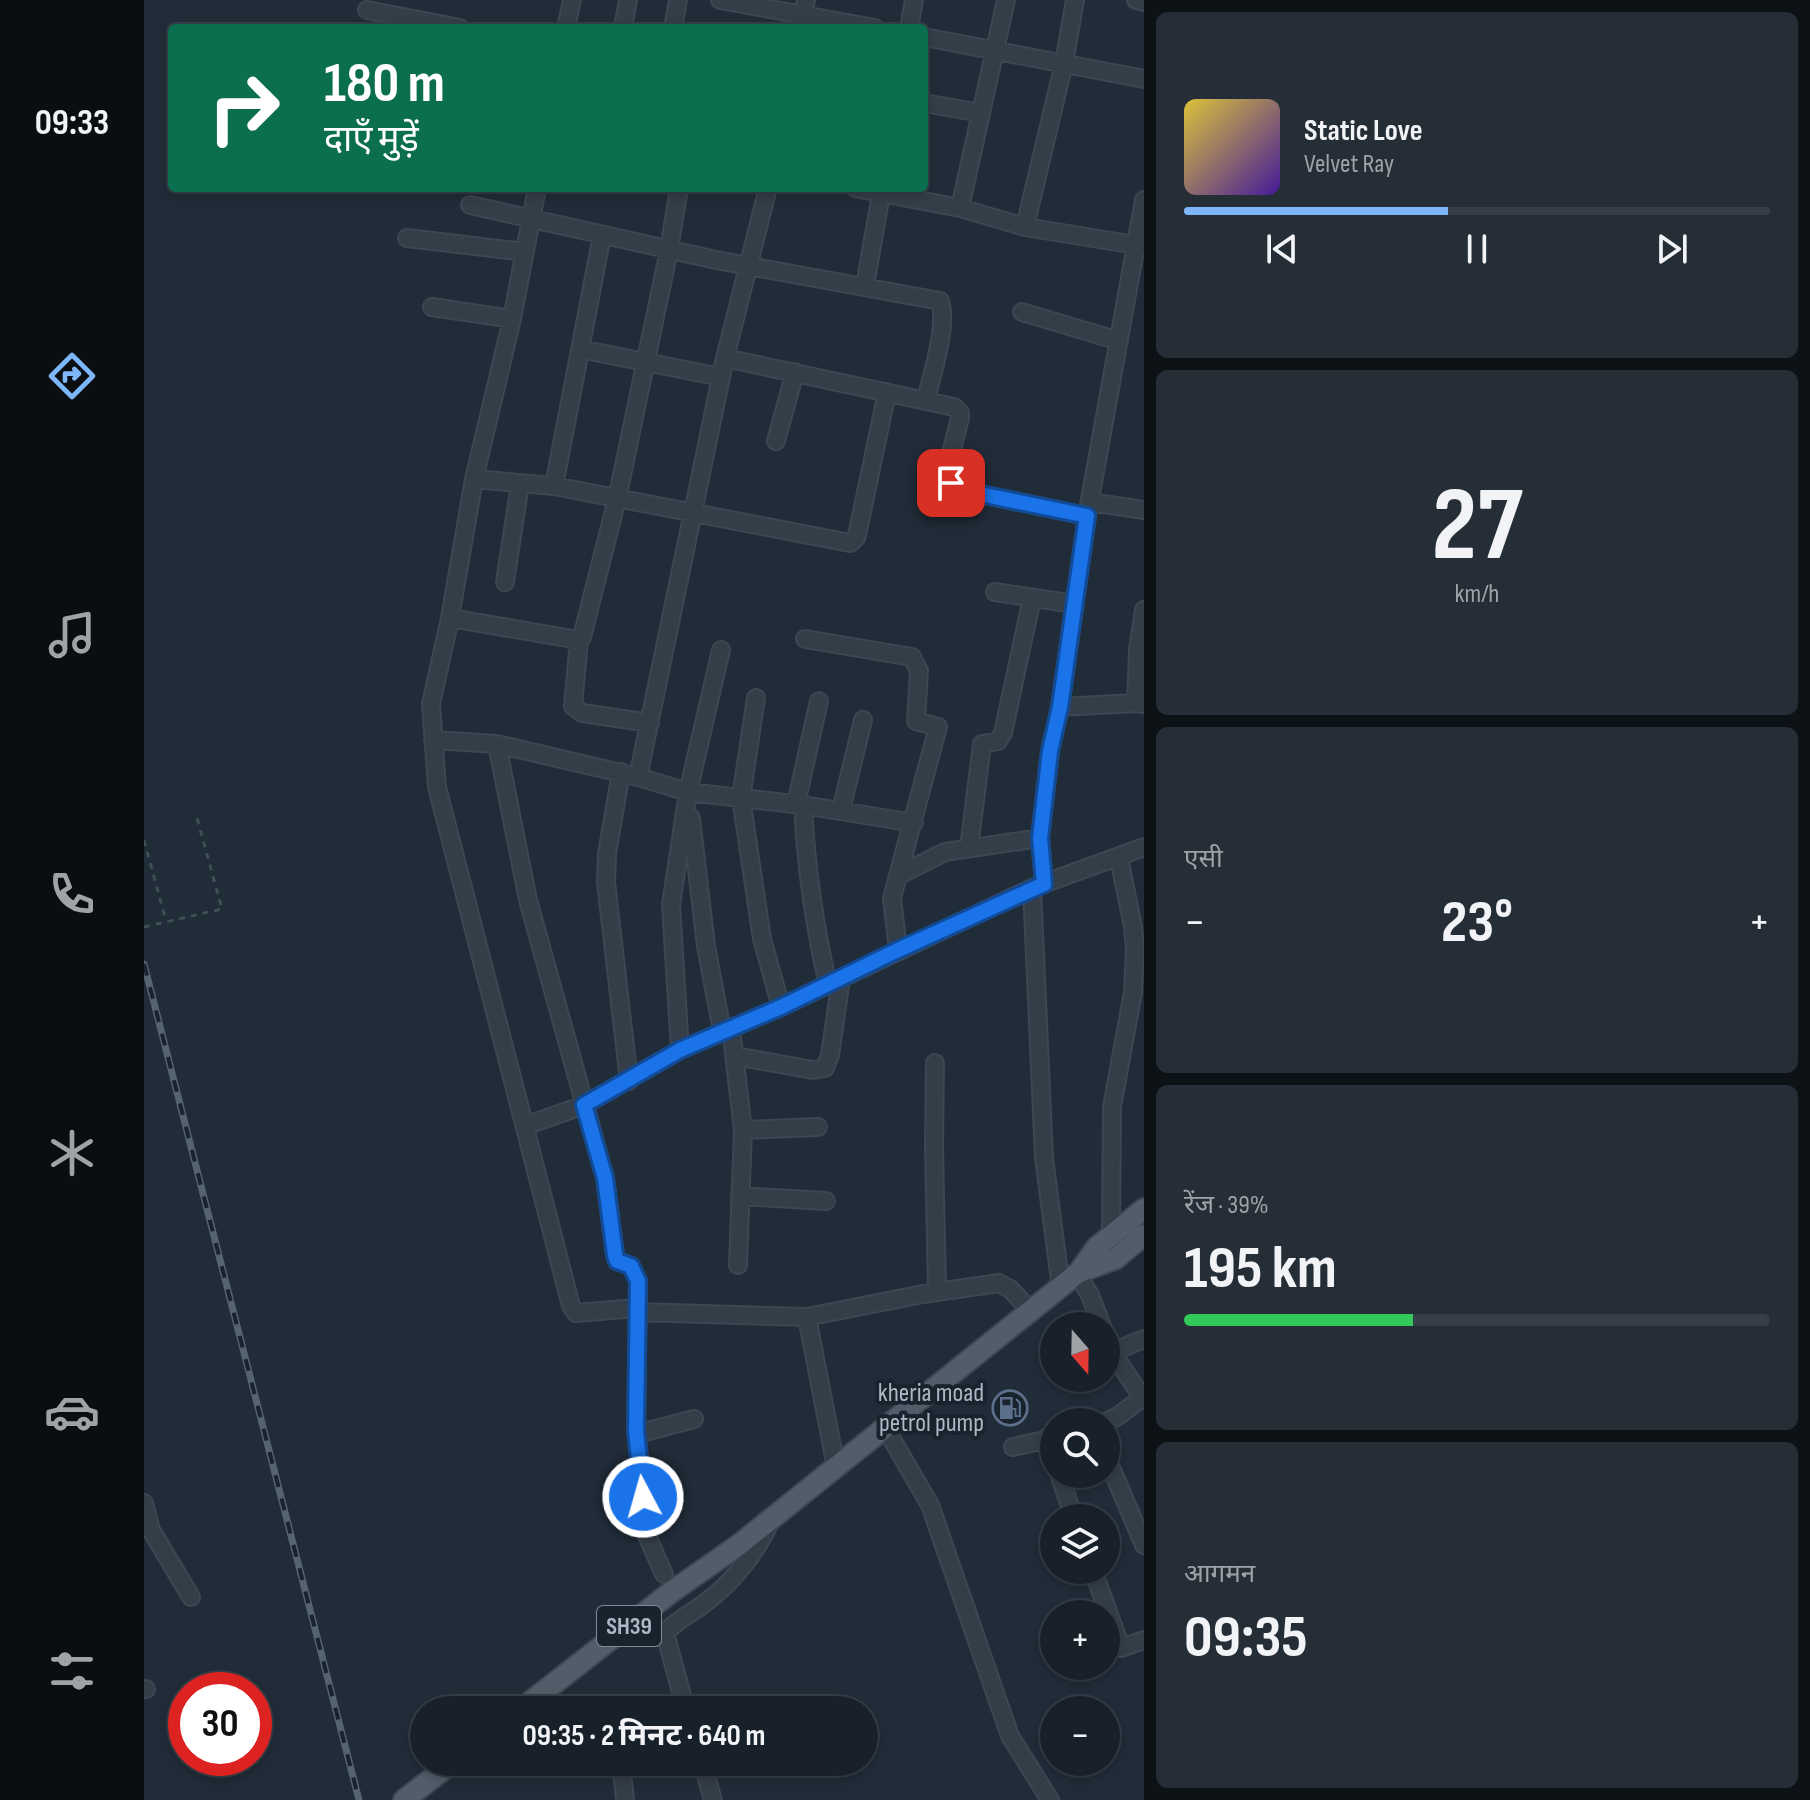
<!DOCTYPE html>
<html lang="hi">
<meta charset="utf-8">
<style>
:root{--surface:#18212a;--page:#252e36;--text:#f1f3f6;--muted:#9fa3a8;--line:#363e47;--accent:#7fb6fa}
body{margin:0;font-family:"Sofia Sans Condensed","Noto Sans Devanagari",sans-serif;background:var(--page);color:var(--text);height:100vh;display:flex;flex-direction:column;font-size:30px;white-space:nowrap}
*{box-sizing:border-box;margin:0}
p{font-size:26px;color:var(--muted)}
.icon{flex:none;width:44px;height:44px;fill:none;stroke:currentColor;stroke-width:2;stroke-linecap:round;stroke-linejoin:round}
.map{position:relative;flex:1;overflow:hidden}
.sheet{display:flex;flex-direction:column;gap:12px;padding:12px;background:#0d1217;width:666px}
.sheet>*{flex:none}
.guide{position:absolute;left:24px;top:24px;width:760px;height:168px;border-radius:8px;box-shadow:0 4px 12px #0003,0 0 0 2px var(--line);background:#0b6e4f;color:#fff;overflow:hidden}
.needle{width:52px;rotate:160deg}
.buttons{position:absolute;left:896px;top:1312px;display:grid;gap:16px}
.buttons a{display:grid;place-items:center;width:80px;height:80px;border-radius:50%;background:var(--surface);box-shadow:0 4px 12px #0003,0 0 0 2px var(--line);font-size:40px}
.speed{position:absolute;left:24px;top:1672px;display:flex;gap:16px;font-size:40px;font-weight:700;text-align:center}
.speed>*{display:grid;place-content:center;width:104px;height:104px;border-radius:50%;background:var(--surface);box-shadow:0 4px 12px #0003,0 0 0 2px var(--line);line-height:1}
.speed .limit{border:12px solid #d22;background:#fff;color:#111}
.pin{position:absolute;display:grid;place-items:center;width:68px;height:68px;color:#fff;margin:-34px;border-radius:16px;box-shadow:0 4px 12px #0006}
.me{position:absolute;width:88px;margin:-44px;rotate:354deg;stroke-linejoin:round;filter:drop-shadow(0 0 6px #0008)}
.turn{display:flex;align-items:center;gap:28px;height:168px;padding:0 24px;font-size:36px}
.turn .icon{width:104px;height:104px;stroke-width:2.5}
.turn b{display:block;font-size:56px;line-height:68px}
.big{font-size:60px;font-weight:700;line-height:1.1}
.sheet .card{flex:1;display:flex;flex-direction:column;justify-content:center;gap:12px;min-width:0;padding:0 28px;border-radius:12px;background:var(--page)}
.sheet .dial{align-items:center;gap:0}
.dial b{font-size:104px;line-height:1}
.song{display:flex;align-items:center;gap:24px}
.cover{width:96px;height:96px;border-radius:12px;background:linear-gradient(135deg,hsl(50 70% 55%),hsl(260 70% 35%))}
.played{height:8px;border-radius:4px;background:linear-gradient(90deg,var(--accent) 45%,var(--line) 45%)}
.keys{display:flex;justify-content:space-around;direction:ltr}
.heat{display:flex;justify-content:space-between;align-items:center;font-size:44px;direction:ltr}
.charge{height:12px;border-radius:6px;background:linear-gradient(90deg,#34c759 39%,var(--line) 0)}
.trip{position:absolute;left:266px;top:1696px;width:468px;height:80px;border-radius:40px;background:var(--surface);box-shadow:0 4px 12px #0003,0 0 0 2px var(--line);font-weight:700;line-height:80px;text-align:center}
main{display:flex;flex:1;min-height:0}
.tab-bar{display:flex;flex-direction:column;width:144px;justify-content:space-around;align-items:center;background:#0a0d11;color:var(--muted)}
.tab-bar .icon{width:56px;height:56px}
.tab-bar .on{color:var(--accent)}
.tab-bar b{font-size:36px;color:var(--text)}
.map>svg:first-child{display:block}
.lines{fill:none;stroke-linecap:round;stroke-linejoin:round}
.minor-casing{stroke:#3d4752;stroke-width:20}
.major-casing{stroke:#3d4752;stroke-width:24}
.path{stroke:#3b5152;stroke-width:3;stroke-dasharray:6 6;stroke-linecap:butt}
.minor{stroke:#343e49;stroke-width:16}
.major{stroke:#515d69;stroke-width:20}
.rail-casing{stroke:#556270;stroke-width:7}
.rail{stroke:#19232d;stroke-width:4;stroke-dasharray:12;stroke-linecap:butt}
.route-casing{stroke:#114b97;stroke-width:20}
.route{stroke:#1a73e8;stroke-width:14}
.labels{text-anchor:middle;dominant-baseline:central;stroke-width:8;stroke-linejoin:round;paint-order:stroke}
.shield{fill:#19232d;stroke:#818b97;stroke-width:2}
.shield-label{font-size:24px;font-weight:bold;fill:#aeb8c5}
.poi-label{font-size:26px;fill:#aeb8c5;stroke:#19232d;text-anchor:end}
</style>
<main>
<nav class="tab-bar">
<b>09:33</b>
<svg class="icon on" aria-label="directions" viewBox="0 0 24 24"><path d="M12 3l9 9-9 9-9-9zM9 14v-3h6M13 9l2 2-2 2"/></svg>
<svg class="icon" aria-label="music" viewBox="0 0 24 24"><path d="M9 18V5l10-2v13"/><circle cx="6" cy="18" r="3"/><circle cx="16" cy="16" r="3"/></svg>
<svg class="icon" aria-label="phone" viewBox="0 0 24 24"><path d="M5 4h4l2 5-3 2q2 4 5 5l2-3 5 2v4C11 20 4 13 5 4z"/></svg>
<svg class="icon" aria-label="climate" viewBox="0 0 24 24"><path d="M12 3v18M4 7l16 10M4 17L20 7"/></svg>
<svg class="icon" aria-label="car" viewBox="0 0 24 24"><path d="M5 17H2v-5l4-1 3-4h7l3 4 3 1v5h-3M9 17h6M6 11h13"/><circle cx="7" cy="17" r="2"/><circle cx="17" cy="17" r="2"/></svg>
<svg class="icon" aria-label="filters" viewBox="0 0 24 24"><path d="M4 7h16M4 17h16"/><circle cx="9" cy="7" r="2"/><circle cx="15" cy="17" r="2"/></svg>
</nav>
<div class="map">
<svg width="1000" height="1800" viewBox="0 0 1000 1800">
<rect width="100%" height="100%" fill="#202c38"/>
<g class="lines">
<defs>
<path id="minor" d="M 576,0 L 731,28
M 992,0 L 1000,2
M 223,10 L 316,28
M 422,28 L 428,0
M 479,28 L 484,0
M 529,28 L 534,0
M 656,28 L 662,0
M 765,28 L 770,0
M 780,37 L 1000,79
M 780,103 L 837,113
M 393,188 L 368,319 L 330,479 L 306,618 L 287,704 L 293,787 L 427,1306 L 432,1313 L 493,1308
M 711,188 L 816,208 L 881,227 L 998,246
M 326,205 L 572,260 L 796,301 C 804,326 788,374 782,400
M 816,208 L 862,0
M 881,227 L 920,63 L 931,0
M 263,238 L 381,252
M 721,286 L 738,188
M 288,307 L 368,319
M 878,312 L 975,341
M 436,349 L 577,377
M 581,358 L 810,407 L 816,413 L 816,418 L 803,469 L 804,477 L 812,489 L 943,516
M 632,441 L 651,372
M 330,479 L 410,486 L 706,543 L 712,538 L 715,526 L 743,392
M 410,486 L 458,235
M 946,502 L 1000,510
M 361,582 L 376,484
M 851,592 L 930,604
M 306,618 L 423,638 L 435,640 L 438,637 L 473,499 L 525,250 L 535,188
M 661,639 L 768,657 L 775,671 L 772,721 L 794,727 L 748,898 L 754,950
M 435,640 L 429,706 L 438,713 L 506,723
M 994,649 L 1000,610
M 1000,649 L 994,649 L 992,703 L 1000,704
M 612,698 L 597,798 L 618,939 L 637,1007
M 916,707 L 992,703
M 289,740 L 353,744 L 494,777 L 544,792 L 659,805 L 770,823
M 353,744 L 384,900 L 461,1178 L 471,1255 L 473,1261 L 487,1266 L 494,1281 L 492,1431 L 499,1492 L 494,1516 L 520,1574
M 477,772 L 463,854 L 462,882 L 485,1081
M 494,777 L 581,358 L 624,188
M 652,804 L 675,701
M 659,805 C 662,867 670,924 684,985
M 697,810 L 719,720
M 547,818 L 562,946 L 578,1031
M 825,848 L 838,744 L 854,741 L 859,733 L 888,598
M 755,875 L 801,852 L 896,838
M 900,884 L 896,838 L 906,751 L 916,707 L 943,516 L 1000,200
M 888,888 L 900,1158 L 917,1288
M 587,1028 L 599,1130 L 674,1127
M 536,1050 L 527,905 L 544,792 L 577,650
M 591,1056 L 669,1070 L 681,1068 L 686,1055 L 697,979
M 791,1063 L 790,1147 L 793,1291
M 381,1126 L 440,1105 L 536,1050 L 637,1007 L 888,888 L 1000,847
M 596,1196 L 682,1201
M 967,1236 L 968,1107 L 989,992 L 991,949 L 989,927 L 975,858
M 594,1265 L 599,1130
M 933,1274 L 946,1295 L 958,1326
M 492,1312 L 663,1317 L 692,1467
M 663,1317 L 779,1294 L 855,1283 L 866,1289 L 888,1312
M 962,1337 L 968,1352 L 1000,1400
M 968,1352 L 1000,1339
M 962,1422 L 974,1416 L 998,1398
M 742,1429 L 786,1505 L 866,1736 L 906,1800
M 493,1434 L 550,1419
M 902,1438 L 910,1461
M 869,1447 L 910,1438
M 962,1456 L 1000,1545
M 915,1474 L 930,1518
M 0,1503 L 7,1530 L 47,1597
M 949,1570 L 977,1648 L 1000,1640
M 0,1689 L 2,1689
M 542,1710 L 521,1633 C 531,1621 548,1613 561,1603 C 589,1582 613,1552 627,1520
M 477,1762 L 481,1800
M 558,1762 L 569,1800"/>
<path id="major" d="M 935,1272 L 971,1259 L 1000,1235
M 376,1710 L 526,1593 L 596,1544 L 935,1272 L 953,1247 L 1000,1209
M 260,1800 L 309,1762"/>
</defs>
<!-- minor casing -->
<use href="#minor" class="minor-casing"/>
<!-- major casing -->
<use href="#major" class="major-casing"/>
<!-- path -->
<path class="path" d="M 0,840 L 22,921
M 0,927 L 78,909 L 53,818"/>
<!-- minor -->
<use href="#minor" class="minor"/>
<!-- major -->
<use href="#major" class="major"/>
<defs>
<path id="rail" d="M 0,964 L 215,1800"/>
</defs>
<!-- rail casing -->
<use href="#rail" class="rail-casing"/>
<!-- rail -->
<use href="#rail" class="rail"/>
</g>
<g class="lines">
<defs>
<path id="route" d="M 499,1497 L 492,1431 L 494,1281 L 487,1266 L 473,1261 L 471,1255 L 461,1178 L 440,1105 L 536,1050 L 637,1007 L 754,950 L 900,884 L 896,838 L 906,751 L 916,707 L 943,516 L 812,489 L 807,483"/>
</defs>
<!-- route casing -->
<use href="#route" class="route-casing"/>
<!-- route -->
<use href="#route" class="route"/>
</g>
<!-- icons -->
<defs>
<symbol id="fuel-ring" viewBox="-11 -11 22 22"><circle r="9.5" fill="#19232d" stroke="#5c6f8a" stroke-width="1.5"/><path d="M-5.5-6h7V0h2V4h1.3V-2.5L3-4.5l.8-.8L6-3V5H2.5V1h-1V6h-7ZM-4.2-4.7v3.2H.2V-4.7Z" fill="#5c6f8a"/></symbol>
</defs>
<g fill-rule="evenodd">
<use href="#fuel-ring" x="846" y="1388" width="40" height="40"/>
</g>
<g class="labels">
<!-- shield labels -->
<rect class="shield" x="453" y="1606" width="64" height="40" rx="6"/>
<g class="shield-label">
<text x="485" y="1626">SH39</text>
</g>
<!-- poi labels -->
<g class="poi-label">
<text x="840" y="1393">kheria moad<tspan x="840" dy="30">petrol pump</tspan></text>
</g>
</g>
</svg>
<div class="buttons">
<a><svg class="needle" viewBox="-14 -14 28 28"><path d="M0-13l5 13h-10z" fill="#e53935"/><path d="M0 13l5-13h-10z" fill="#9fa3a8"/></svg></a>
<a><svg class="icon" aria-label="search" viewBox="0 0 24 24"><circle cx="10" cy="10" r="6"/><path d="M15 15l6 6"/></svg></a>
<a><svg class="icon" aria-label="layers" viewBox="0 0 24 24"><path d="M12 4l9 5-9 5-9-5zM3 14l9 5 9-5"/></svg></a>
<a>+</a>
<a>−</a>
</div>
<div class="speed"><div class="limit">30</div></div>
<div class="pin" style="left:807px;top:483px;background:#d93025"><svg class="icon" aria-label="arrive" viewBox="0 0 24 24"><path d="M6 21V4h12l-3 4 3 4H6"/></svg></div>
<svg class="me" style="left:499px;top:1497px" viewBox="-20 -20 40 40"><circle r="17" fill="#1a73e8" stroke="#fff" stroke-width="3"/><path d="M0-11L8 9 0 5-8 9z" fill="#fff"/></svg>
<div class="trip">09:35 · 2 मिनट · 640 m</div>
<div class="guide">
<div class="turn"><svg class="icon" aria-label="right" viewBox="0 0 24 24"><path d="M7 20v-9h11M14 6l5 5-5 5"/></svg><div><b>180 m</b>दाएँ मुड़ें</div></div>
</div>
</div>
<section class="sheet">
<div class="card">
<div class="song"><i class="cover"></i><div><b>Static Love</b><p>Velvet Ray</p></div></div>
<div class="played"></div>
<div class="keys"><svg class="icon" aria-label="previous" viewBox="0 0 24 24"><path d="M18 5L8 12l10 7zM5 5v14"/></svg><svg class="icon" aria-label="pause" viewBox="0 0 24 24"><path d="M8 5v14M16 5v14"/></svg><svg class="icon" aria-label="next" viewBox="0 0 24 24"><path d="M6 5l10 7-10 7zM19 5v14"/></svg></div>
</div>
<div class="card dial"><b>27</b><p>km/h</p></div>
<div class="card"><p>एसी</p>
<div class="heat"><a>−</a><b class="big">23°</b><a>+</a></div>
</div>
<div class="card"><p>रेंज · 39%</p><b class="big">195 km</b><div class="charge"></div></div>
<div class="card"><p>आगमन</p><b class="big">09:35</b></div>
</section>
</main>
